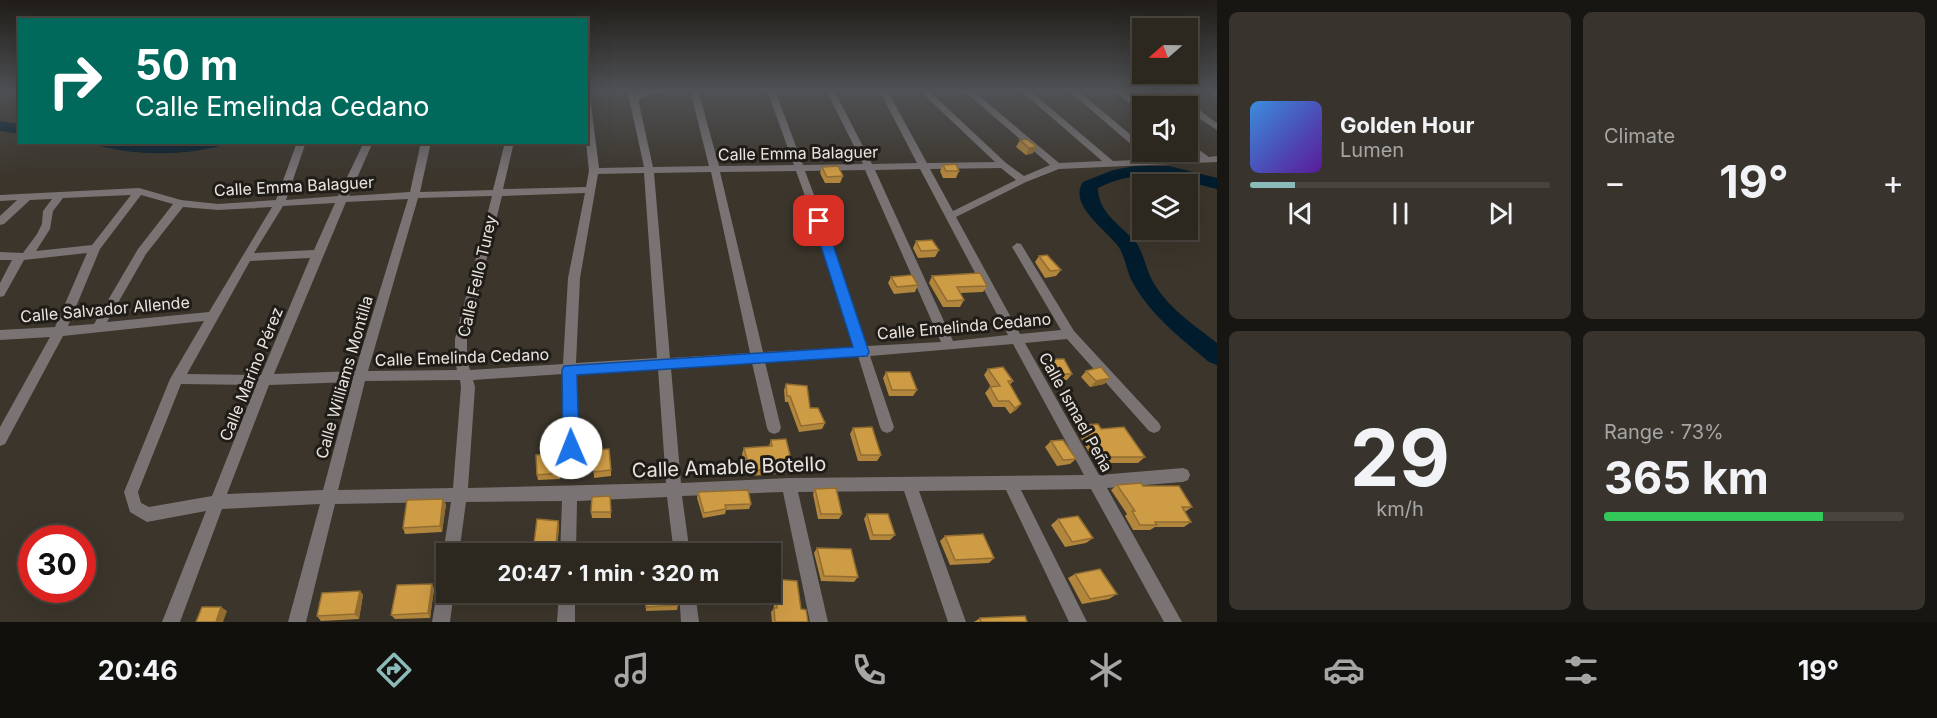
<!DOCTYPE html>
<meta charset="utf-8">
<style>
:root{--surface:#2c2820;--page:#38342d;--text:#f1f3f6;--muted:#a6a6a5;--line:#48443e;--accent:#8bbbb9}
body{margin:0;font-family:Inter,sans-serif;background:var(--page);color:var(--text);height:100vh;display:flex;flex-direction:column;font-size:22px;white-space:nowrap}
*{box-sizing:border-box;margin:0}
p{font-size:20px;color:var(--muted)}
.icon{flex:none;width:33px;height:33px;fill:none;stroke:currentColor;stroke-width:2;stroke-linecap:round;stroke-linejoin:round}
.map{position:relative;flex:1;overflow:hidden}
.details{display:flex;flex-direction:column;gap:12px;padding:12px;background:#181612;width:720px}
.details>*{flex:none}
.banner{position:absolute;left:18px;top:18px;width:570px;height:126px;border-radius:0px;box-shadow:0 6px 24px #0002,0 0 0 2px var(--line);background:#00695c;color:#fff;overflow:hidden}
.needle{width:39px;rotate:250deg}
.controls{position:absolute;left:1132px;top:18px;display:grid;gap:12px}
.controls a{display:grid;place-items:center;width:66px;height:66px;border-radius:0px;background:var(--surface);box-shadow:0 6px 24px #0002,0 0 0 2px var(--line);font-size:30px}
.speed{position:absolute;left:18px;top:525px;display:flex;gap:12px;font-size:30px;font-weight:700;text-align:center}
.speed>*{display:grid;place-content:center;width:78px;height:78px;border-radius:50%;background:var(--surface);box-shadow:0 6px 24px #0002,0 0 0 2px var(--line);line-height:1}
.speed .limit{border:9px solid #d22;background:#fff;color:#111}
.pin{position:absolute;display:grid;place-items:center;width:51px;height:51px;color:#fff;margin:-26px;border-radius:12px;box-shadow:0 3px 9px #0006}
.me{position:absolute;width:66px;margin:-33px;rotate:359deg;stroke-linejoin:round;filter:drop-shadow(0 0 4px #0008)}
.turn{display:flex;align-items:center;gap:21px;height:126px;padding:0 18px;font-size:27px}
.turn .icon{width:78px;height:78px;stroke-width:2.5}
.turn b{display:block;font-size:42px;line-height:51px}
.big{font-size:45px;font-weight:700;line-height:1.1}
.details .card{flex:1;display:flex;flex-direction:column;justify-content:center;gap:9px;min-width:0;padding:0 21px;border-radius:9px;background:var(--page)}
.details .dial{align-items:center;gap:0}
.dial b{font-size:78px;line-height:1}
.song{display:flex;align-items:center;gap:18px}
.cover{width:72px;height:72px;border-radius:9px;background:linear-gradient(135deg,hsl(210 70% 55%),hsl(270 70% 35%))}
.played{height:6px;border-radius:3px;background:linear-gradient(90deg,var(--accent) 15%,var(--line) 15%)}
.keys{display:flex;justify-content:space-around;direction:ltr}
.heat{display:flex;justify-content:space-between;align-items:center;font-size:33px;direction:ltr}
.charge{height:9px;border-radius:4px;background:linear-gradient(90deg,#34c759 73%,var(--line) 0)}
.details .tiles{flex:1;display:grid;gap:12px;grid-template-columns:repeat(2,1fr)}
.trip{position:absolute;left:436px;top:543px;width:345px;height:60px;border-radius:0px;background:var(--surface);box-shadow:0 6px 24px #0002,0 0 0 2px var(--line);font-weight:700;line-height:60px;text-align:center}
.tabs{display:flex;height:96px;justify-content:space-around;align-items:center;background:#12100d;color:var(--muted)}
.tabs .icon{width:42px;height:42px}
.tabs .selected{color:var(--accent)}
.tabs b{font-size:27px;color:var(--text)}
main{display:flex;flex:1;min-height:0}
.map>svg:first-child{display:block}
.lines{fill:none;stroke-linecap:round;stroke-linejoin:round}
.river{fill:#011c2d;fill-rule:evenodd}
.minor{fill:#797374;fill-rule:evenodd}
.wall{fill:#b2863c}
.shaded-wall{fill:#916d31}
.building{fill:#cf9c46;stroke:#916d31;stroke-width:1.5}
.route{fill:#1a73e8;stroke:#114b97;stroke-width:1.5}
.labels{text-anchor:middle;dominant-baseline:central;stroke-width:6;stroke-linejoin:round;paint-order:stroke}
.street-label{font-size:16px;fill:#e9e4df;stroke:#201d18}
.near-street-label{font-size:20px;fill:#e9e4df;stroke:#201d18}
</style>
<main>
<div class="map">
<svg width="1217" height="622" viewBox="0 0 1217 622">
<rect width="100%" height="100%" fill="#3b352b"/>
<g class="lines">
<!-- river -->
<path class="river" d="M 0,121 L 20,124 L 20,134 L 0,131 Z
M 94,142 L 226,142 L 224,145 C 183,156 137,156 96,145 Z
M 1135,166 L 1169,166 L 1217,178 L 1217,189 C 1174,178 1141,166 1098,188 C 1098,212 1119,224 1134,240 C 1143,250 1145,266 1151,278 C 1165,306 1193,324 1217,343 L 1217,365 L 1209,362 C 1181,338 1152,317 1133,283 C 1127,273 1126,260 1120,249 C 1110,232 1067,206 1083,182 L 1113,170 Z"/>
<!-- minor -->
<path class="minor" d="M 624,90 L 632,90 L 635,95 L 652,90 L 666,90 L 638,99 L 653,167 L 709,166 L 690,90 L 698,90 L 719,166 L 794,165 L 767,90 L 775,90 L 803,165 L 863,164 L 826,90 L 834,90 L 872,164 L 917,163 L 879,90 L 887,90 L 927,163 L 995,162 L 919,90 L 928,90 L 1006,163 L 1024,176 L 1050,165 L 963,90 L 972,90 L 1059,163 L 1102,161 L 1020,90 L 1029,90 L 1113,161 L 1198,157 L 1188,150 L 1188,142 L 1209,157 L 1217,156 L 1217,162 L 1059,169 L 1026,182 L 956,217 L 1020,334 L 1061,330 L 1012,247 L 1017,243 L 1021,244 L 1074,331 L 1159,423 L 1161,427 L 1159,431 L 1154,433 L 1149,431 L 1067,339 L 1025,343 L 1099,475 L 1183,468 L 1188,470 L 1190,475 L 1188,480 L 1183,482 L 1107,488 L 1182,622 L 1164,622 L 1091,489 L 1021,490 L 1087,622 L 1069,622 L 1006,490 L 919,491 L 966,622 L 948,622 L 904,491 L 798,492 L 828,622 L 810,622 L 783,492 L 682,496 L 690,554 L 674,554 L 667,497 L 577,501 L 576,554 L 560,554 L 562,501 L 466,502 L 459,554 L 447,554 L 447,560 L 443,554 L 451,502 L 335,504 L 306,622 L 288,622 L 320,504 L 222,509 L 180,622 L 162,622 L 206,511 L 147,522 L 130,512 L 124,492 L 170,379 L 204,321 L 63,336 L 5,444 L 0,446 L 0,427 L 50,337 L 0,340 L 0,330 L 55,327 L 87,253 L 24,260 L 4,296 L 0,297 L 0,283 L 12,260 L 0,260 L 0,252 L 23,253 L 37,234 L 42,224 L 43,211 L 52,199 L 30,200 L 4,224 L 0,225 L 0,216 L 17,200 L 0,201 L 0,195 L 139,188 L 181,200 L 218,204 L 276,200 L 297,142 L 306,142 L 286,200 L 338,196 L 364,142 L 373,142 L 349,196 L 410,192 L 421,142 L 431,142 L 420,192 L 493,190 L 505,142 L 514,142 L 503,189 L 586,187 L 589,171 L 586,142 L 586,94 L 590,96 L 599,168 L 644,167 L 629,98 ZM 1001,168 L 1016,180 L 953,211 L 930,169 ZM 920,169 L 1008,335 L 953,341 L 875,170 ZM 865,170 L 941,342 L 867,346 L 831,240 L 805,171 ZM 796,171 L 821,240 L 855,347 L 763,352 L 720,172 ZM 711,172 L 750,353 L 670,358 L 654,173 ZM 644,173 L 657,358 L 576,363 L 580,278 L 598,174 ZM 585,193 L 568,278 L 563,364 L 470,370 L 467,361 L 467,339 L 502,196 ZM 131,195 L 92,245 L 36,251 L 50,229 L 53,211 L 63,198 ZM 141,195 L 173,204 L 138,249 L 94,324 L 68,326 L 100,249 ZM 492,196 L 455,339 L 455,361 L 457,370 L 368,371 L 418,198 ZM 408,199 L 355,371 L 274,374 L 346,202 ZM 335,203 L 314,250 L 254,253 L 283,206 ZM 183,207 L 218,210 L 272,207 L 209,312 L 107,322 L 146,254 ZM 310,258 L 261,375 L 187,374 L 250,261 ZM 1013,344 L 1084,475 L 789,478 L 681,483 L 671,368 L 752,363 L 767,428 L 769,432 L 774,434 L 779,432 L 781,428 L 765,362 L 858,356 L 880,427 L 882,431 L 887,433 L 892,431 L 894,427 L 870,356 ZM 658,369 L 666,483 L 468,488 L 475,387 L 473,380 L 563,374 L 564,448 L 566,452 L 571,454 L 576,452 L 578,448 L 576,374 ZM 460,380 L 461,387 L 453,488 L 338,490 L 365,381 ZM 352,382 L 323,490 L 227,494 L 269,385 ZM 181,384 L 256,385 L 212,496 L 149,507 L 141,503 L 138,492 Z
M 1068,90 L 1077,90 L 1143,145 L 1143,152 L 1146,152 L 1140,152 Z
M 1113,90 L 1123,90 L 1144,106 L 1143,113 Z
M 1160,90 C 1180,90 1200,112 1217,123 L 1217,130 L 1188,111 L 1188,106 L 1183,106 Z
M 1205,90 L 1217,91 L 1217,98 Z
M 447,573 L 447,592 L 454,592 L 450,622 L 432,622 L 439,581 L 441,575 Z
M 559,592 L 575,592 L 575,622 L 557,622 Z
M 679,592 L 695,592 L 699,622 L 681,622 Z"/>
</g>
<!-- wall -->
<path class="wall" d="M 1027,139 L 1033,153 L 1026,155 L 1016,147 L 1020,140 Z
M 943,165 L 959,171 L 956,178 L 943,178 L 940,171 Z
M 822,167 L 843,176 L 840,183 L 825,183 L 820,173 Z
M 916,241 L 939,250 L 935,257 L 918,258 L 913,248 Z
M 1039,256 L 1061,270 L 1056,276 L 1045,278 L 1035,262 Z
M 932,276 L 987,286 L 983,292 L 960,293 L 964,300 L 960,307 L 943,307 L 929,283 Z
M 891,277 L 918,285 L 915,292 L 894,294 L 888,283 Z
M 1046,359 L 1072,374 L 1067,380 L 1049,380 L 1041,365 Z
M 988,369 L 1013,381 L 1010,385 L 1021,404 L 1016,410 L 1010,414 L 1005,407 L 993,407 L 985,393 L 990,387 L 991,387 L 984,375 Z
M 1086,371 L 1110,378 L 1104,384 L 1090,387 L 1081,377 Z
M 886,372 L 917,390 L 913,396 L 889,396 L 883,378 Z
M 786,384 L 825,423 L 822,429 L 799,432 L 788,402 L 785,402 L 784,390 Z
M 1083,425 L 1101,429 L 1145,457 L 1138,463 L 1095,463 L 1077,431 Z
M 853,428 L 881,455 L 877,461 L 858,461 L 850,434 Z
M 771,440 L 793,467 L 791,473 L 748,476 L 742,454 L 744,448 L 769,446 Z
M 1051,441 L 1076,459 L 1070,464 L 1057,466 L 1045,447 Z
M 592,450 L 611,470 L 611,476 L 594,478 Z
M 558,453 L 560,479 L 538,480 L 537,475 Z
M 1117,485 L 1143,486 L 1192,507 L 1185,512 L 1191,522 L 1184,527 L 1155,527 L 1150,530 L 1133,530 L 1125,516 L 1127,514 L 1111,490 Z
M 815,489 L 842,514 L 839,519 L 818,519 L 813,494 Z
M 698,492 L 751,504 L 749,509 L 726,510 L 725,514 L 703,518 L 697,498 Z
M 610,496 L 611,518 L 592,518 L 591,512 Z
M 446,504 L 442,532 L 405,534 L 403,528 Z
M 867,514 L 895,535 L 890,540 L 870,540 L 864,519 Z
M 1058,519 L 1093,538 L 1086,543 L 1065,547 L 1051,525 Z
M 558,521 L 559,526 L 557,550 L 535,548 L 534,543 Z
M 945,536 L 994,558 L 989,563 L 950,565 L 940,541 Z
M 817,548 L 858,577 L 854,582 L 821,581 L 814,553 Z
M 1075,574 L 1117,594 L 1109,599 L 1082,604 L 1068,578 Z
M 774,579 L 801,609 L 808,622 L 772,622 L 771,612 L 774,608 L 772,584 Z
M 432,584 L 434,589 L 430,618 L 395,619 L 391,615 Z
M 360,591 L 363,595 L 359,619 L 321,621 L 317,616 Z
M 645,592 L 676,592 L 678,605 L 677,610 L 646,611 Z
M 713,592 L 736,592 L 734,596 L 713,597 Z
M 980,618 L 1027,622 L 974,622 Z"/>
<!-- shaded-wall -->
<path class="shaded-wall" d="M 1037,147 L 1033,153 L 1026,155 L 1029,148 Z
M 1110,378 L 1104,384 L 1090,387 L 1096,381 Z
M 1021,404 L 1016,410 L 1010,414 L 1015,408 Z
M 443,499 L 446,504 L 442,532 L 440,526 Z
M 558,521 L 559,526 L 557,550 L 556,545 Z
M 432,584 L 434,589 L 430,618 L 428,613 Z
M 360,591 L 363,595 L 359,619 L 355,614 Z
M 221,607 L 227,611 L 223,622 L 216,622 Z"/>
<!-- building -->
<path class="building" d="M 1027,139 L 1037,147 L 1029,148 L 1020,140 Z
M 956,164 L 959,171 L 946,171 L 943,165 Z
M 838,166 L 843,176 L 827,177 L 822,167 Z
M 932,240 L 939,250 L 921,251 L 916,241 Z
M 1047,255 L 1061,270 L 1050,271 L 1039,256 Z
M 980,273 L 987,286 L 957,287 L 964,300 L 947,301 L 932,276 Z
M 912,275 L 918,285 L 897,287 L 891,277 Z
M 1046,359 L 1064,359 L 1072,374 L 1054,374 Z
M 1003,367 L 1013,381 L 1008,381 L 1021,404 L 1015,408 L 1009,401 L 998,401 L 990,387 L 1000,386 L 988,369 Z
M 1101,367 L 1110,378 L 1096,381 L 1086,371 Z
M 886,372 L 910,372 L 917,390 L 892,390 Z
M 786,384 L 807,386 L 810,408 L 818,408 L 825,423 L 801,426 L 790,396 L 787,396 Z
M 1098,424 L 1101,429 L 1124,427 L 1145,457 L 1101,457 L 1083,425 Z
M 872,427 L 881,455 L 861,455 L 853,428 Z
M 786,439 L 793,467 L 750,471 L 744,448 L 772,446 L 771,440 Z
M 1063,440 L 1076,459 L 1063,460 L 1051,441 Z
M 609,449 L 611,470 L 594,472 L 592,450 Z
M 558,453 L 559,473 L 537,475 L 536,455 Z
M 1141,483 L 1143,486 L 1179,486 L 1192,507 L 1182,507 L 1191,522 L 1155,522 L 1157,525 L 1140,525 L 1132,511 L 1135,511 L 1117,485 Z
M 836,488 L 842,514 L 821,514 L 815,489 Z
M 748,490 L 751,504 L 725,505 L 726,509 L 704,513 L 698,492 Z
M 610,496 L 611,512 L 591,512 L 592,497 Z
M 443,499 L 440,526 L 403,528 L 407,500 Z
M 867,514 L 888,514 L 895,535 L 873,535 Z
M 1078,516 L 1093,538 L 1072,542 L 1058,519 Z
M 537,519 L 558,521 L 556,545 L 534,543 Z
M 983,534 L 994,558 L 955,560 L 945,536 Z
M 644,545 L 661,545 L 661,554 L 645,554 Z
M 734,545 L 756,545 L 757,554 L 735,554 Z
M 817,548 L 851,549 L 858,577 L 824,576 Z
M 1100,569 L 1117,594 L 1090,599 L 1075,574 Z
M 774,579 L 797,581 L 801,609 L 806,610 L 808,622 L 775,622 L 774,608 L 777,608 Z
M 432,584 L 428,613 L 391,615 L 397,585 Z
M 360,591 L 355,614 L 317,616 L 322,593 Z
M 646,592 L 676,592 L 678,605 L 646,607 Z
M 202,607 L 221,607 L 216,622 L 196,622 Z
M 1025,616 L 1027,622 L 981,622 L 980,618 Z"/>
<!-- sky -->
<linearGradient id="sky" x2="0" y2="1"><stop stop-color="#201d18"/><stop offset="0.51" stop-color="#4f5155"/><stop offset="1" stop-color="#4f5155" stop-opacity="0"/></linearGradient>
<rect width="1217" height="177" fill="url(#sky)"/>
<!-- route -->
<path class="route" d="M 819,217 L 825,221 L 869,352 L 867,356 L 577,375 L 579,448 L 577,453 L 571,455 L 565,453 L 563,448 L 562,370 L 564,366 L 853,347 L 813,221 Z"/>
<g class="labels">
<!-- street labels -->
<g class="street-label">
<text transform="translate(798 153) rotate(-1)">Calle Emma Balaguer</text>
<text transform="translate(294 186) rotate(-3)">Calle Emma Balaguer</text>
<text transform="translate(477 276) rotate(-77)">Calle Fello Turey</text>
<text transform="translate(105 309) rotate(-5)">Calle Salvador Allende</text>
<text transform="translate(964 326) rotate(-5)">Calle Emelinda Cedano</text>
<text transform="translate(462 357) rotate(-2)">Calle Emelinda Cedano</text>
<text transform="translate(251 374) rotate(-68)">Calle Marino Pérez</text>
<text transform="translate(344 377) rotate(-74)">Calle Williams Montilla</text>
<text transform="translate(1076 412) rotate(61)">Calle Ismael Peña</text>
</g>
<!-- near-street labels -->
<g class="near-street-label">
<text transform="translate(729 467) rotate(-2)">Calle Amable Botello</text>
</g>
</g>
</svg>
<div class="controls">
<a><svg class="needle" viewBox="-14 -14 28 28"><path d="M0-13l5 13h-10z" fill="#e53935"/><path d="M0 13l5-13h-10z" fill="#a6a6a5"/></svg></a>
<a><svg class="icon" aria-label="sound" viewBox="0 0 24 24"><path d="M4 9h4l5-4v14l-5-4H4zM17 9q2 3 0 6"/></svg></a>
<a><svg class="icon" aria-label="layers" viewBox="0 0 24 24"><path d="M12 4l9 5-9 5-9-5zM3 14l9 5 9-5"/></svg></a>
</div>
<div class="speed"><div class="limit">30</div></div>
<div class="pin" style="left:819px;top:221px;background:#d93025"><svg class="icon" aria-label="arrive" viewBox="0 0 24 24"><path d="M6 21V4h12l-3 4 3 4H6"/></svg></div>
<svg class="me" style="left:571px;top:448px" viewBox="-20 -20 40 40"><circle r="19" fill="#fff"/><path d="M0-13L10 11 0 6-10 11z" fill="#1a73e8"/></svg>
<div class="trip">20:47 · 1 min · 320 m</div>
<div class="banner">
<div class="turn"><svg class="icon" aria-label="right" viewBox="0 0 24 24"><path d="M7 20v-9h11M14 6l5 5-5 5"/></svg><div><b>50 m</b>Calle Emelinda Cedano</div></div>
</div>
</div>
<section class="details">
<div class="tiles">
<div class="card">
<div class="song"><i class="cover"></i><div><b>Golden Hour</b><p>Lumen</p></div></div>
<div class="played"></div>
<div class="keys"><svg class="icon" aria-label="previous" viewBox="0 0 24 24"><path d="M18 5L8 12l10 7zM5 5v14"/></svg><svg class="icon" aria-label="pause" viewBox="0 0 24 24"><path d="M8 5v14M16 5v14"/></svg><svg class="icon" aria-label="next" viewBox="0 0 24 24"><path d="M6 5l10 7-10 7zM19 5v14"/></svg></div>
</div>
<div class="card"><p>Climate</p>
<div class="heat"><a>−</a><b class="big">19°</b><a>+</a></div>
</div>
<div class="card dial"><b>29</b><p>km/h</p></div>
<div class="card"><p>Range · 73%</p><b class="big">365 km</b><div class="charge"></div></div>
</div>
</section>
</main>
<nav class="tabs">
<b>20:46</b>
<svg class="icon selected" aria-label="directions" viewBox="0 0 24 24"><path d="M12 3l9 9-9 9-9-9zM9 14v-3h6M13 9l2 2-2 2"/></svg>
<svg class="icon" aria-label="music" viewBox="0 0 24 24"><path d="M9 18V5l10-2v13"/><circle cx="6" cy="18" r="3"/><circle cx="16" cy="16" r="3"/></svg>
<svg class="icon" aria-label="phone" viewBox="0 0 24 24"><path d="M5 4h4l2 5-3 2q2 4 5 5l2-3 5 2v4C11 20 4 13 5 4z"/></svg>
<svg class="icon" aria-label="climate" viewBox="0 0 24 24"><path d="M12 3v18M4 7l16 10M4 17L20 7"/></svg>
<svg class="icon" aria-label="car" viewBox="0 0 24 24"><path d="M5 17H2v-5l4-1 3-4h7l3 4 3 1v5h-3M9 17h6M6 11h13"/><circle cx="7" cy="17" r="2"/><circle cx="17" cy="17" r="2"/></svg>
<svg class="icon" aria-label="filters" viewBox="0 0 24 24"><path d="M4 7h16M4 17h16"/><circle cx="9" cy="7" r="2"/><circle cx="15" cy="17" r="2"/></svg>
<b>19°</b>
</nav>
